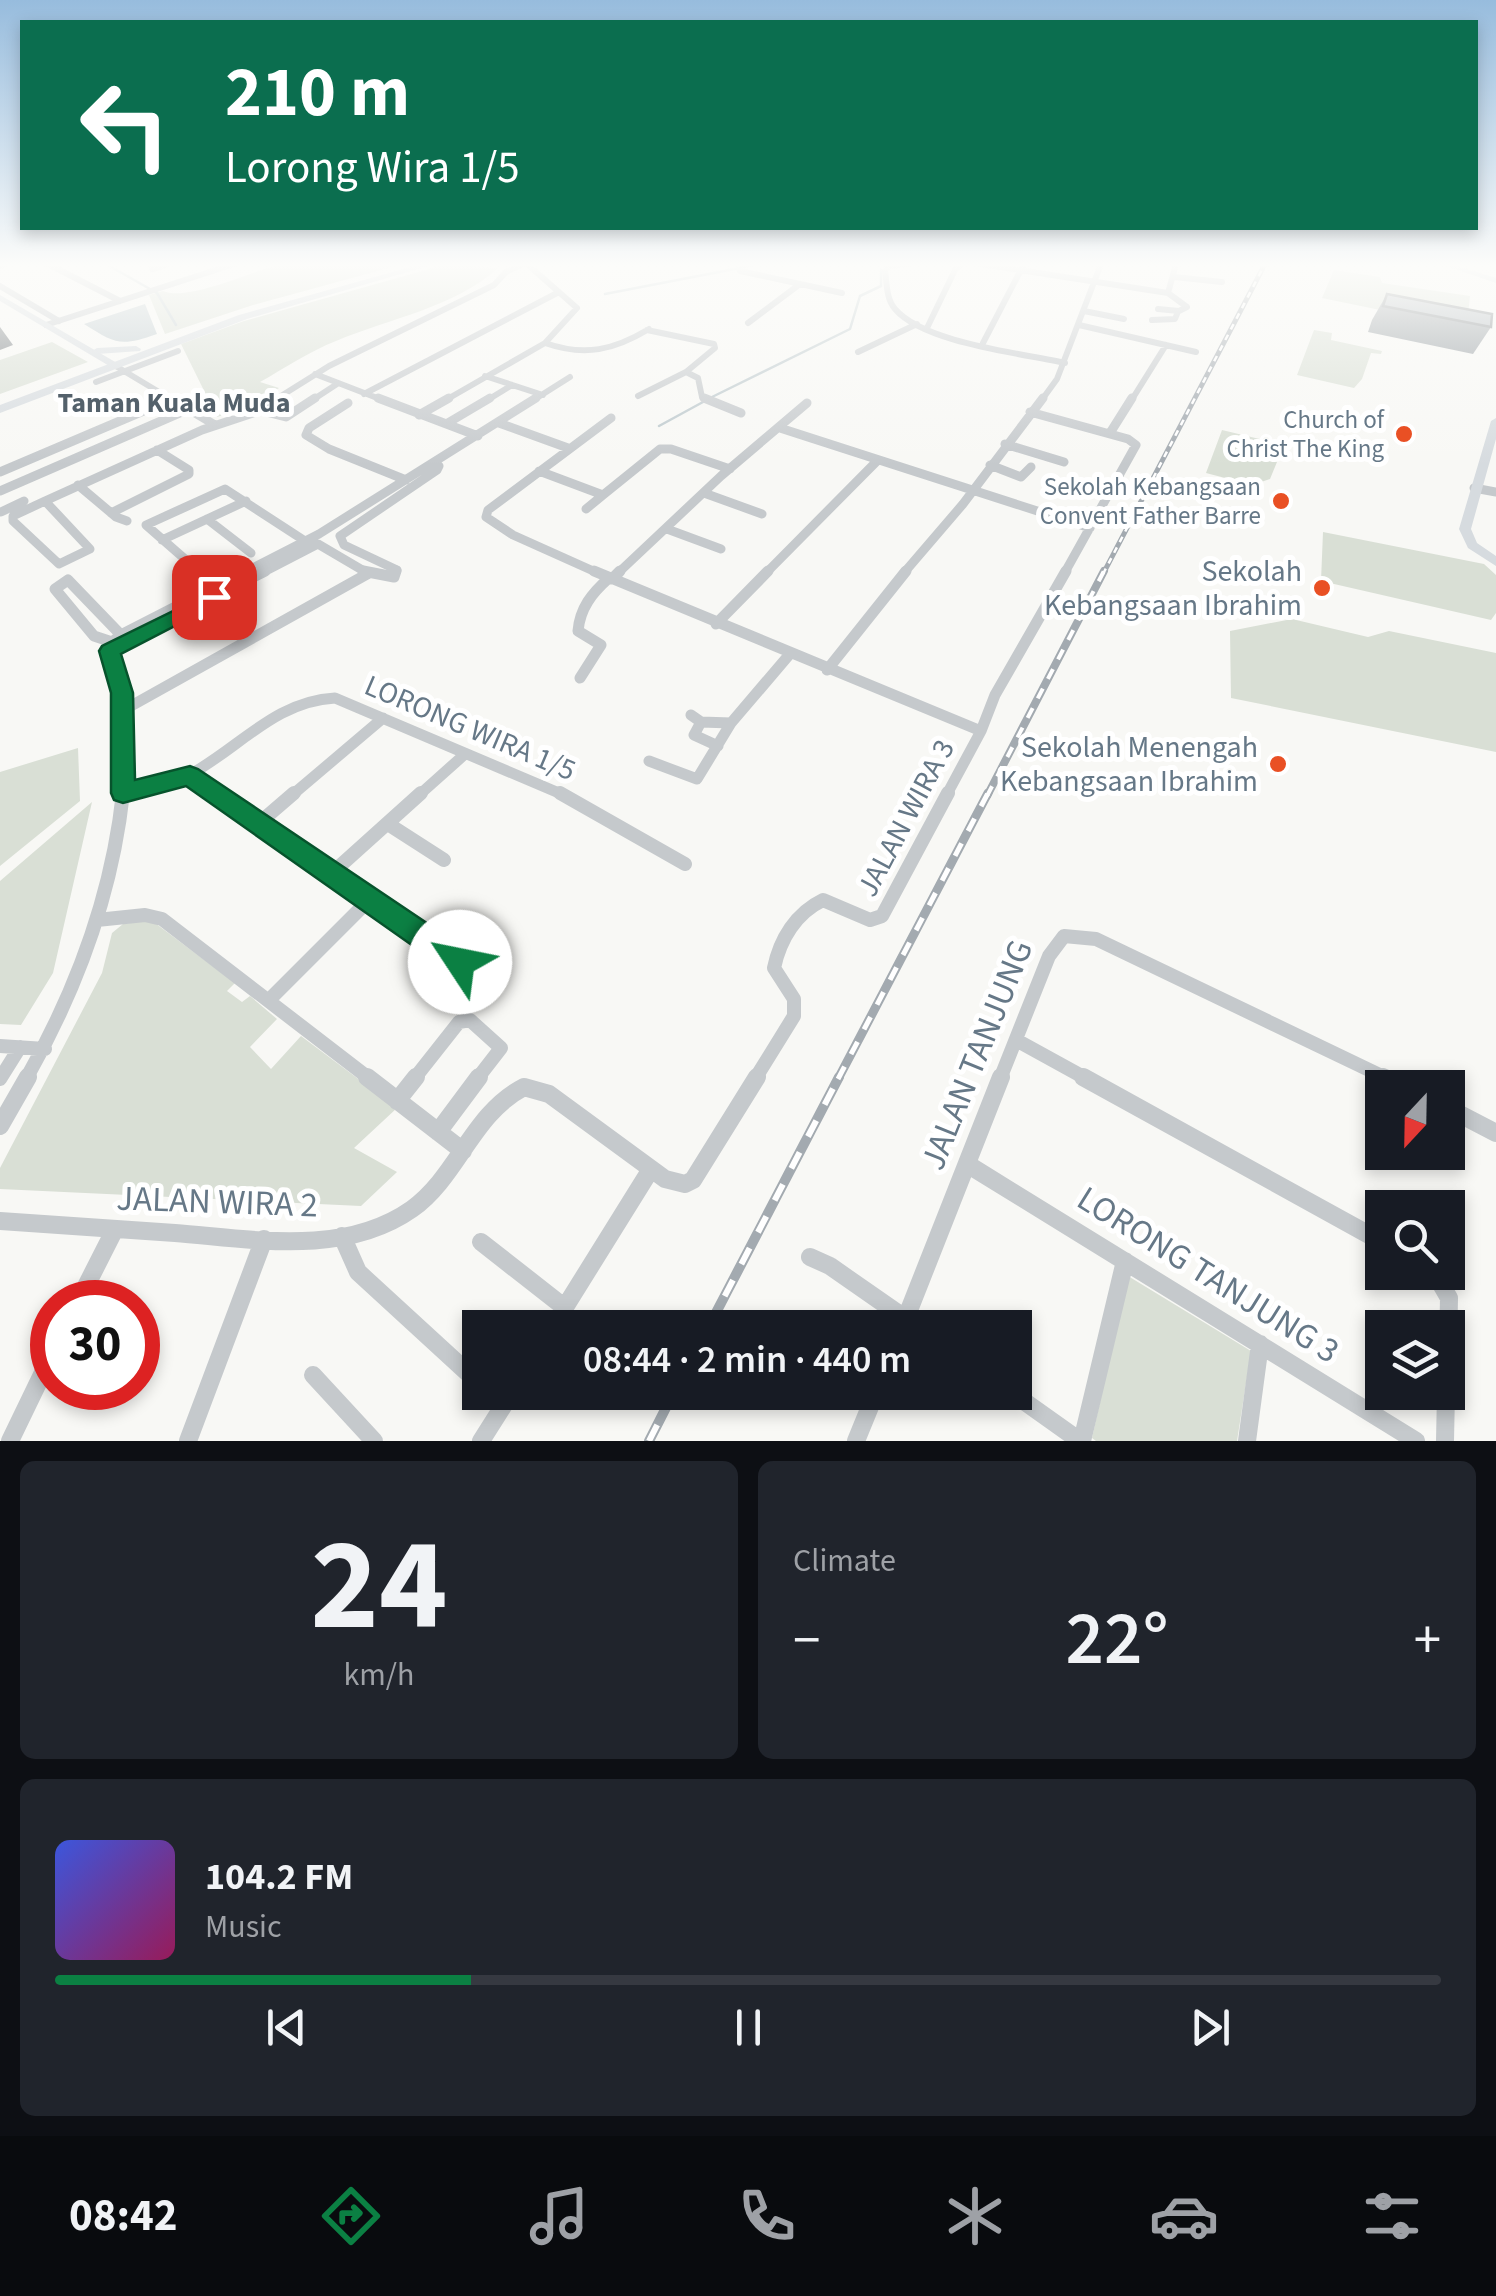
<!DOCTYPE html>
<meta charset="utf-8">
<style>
:root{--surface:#171b24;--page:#20242c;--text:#f1f3f6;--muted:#9ea1a6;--line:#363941;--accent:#0b8043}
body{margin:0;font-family:"Source Sans 3",sans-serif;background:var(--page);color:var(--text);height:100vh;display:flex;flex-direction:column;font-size:38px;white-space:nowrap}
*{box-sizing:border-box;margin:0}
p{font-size:32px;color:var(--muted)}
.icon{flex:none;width:55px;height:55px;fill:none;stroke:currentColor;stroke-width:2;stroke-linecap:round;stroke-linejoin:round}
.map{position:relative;height:1441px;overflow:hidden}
.details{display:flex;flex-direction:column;gap:20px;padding:20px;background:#0d0f14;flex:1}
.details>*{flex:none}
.hud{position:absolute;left:20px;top:20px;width:1458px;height:210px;border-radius:0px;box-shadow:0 5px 15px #0003;background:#0b6e4f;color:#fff;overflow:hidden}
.needle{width:65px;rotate:202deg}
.controls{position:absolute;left:1365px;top:1070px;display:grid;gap:20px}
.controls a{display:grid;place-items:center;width:100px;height:100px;border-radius:0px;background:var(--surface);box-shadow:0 5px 15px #0003;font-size:50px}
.speed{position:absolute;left:30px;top:1280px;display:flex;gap:20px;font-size:50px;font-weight:700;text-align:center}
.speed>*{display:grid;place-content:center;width:130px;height:130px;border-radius:50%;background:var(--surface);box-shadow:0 5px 15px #0003;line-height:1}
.speed .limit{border:15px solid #d22;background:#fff;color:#111}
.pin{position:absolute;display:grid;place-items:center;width:85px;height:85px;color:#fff;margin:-42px;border-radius:20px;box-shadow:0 5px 15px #0006}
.me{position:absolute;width:110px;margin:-55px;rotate:304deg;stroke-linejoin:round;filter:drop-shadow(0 0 8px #0008)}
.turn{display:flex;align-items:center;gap:35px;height:210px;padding:0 40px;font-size:45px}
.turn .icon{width:130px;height:130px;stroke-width:2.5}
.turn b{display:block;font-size:70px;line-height:85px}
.big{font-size:75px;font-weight:600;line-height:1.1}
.details .widget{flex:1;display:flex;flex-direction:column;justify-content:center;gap:15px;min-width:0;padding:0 35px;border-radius:15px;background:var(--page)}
.details .dial{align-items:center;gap:0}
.dial b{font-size:130px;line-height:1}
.song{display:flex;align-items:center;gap:30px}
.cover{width:120px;height:120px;border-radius:15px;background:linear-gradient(135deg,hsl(230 70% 55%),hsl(330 70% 35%))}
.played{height:10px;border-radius:5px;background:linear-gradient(90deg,var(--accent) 30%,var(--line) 30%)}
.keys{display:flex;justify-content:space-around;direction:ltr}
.heat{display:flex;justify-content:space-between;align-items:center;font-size:55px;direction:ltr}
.details .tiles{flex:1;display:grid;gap:20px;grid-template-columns:1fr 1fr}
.widget:last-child{grid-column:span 2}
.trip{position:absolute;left:462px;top:1310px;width:570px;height:100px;border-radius:0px;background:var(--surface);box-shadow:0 5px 15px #0003;font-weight:600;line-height:100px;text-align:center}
.menu{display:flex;height:160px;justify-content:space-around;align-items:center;background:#090b0e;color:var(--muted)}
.menu .icon{width:70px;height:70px}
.menu .selected{color:var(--accent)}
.menu b{font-size:45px;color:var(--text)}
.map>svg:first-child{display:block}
.green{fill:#d9dfd5}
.water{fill:#bdc9cd}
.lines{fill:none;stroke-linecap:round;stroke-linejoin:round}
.stream{stroke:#bdc9cd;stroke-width:2.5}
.minor-far4{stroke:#c5c9cc;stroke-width:6}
.minor-far3{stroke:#c5c9cc;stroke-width:9}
.minor-far2{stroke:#c5c9cc;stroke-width:11}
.minor-far1{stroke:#c5c9cc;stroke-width:14}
.minor{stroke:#c5c9cc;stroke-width:18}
.secondary{fill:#d6dbdf;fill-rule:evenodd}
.primary{fill:#d6dbdf;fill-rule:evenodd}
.rail-far3-casing{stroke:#a3aab0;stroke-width:5}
.rail-far2-casing{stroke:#a3aab0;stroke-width:8}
.rail-far1-casing{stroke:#a3aab0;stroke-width:9}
.rail-casing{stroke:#a3aab0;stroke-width:10}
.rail-far3{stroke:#fff;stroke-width:2.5;stroke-dasharray:6;stroke-linecap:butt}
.rail-far2{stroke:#fff;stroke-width:4;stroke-dasharray:11;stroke-linecap:butt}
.rail-far1{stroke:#fff;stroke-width:5;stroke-dasharray:14;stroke-linecap:butt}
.rail{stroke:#fff;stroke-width:6;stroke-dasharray:18;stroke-linecap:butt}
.wall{fill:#949ba0}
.shaded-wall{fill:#787e82}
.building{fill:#acb4ba;stroke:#787e82;stroke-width:2.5}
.route{fill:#0b8043;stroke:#07532c;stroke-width:2.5}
.poi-dot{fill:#e95024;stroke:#fff;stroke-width:4}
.labels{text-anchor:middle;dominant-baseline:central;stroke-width:10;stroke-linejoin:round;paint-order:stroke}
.far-poi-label{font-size:25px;fill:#667887;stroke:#fff;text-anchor:end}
.far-neighbourhood-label{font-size:28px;font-weight:bold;fill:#54616b;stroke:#fff}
.poi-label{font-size:30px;fill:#667887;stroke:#fff;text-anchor:end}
.street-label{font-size:30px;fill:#667887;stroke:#fff}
.near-street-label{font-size:35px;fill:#667887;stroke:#fff}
</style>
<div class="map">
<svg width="1496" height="1441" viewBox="0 0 1496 1441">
<rect width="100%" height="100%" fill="#f8f8f5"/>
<!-- green -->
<path class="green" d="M 281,264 L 403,264 L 253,305 L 165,334 L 149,295 L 163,291 C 187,302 253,271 281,264 Z
M 447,264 L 498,268 C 454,308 390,318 336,341 C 310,351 285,368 260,382 L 279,388 L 248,408 L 217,417 L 181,344 L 244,321 Z
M 1334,270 L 1380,277 L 1382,283 L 1470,296 L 1467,323 L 1419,318 L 1322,298 Z
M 1314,330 L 1332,333 L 1331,340 L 1382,351 L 1381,354 L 1371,353 L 1362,379 L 1354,388 L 1297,375 Z
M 52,342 L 88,362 L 0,394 L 0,360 Z
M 1222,430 L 1284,445 L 1270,479 L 1252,485 L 1206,473 Z
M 1323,532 L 1484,564 L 1496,575 L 1496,613 L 1491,620 L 1321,581 Z
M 1292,619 L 1368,637 L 1389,631 L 1496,653 L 1496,752 L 1231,698 L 1230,631 Z
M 78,748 L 80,801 L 0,866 L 0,772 Z
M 92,802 L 53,973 L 21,1025 L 0,1024 L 0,881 Z
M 151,920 L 235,983 L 227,991 L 242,1002 L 250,996 L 277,1019 L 250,1047 L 271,1069 L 301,1036 L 397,1108 L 354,1148 L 397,1172 L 361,1206 L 0,1189 L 0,1168 L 102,973 L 112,933 L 123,924 Z
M 1128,1276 L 1251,1351 L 1237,1441 L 1096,1441 L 1092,1438 Z"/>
<!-- water -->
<path class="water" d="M 145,304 L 157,334 C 120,347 116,344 84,324 Z"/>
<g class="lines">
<!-- stream -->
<path class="stream" d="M 106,264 L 157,293 L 176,325
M 605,294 L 760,264
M 712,397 L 850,329 L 860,296 L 881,286 L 881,270
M 659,426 L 703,402"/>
<!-- minor-far4 -->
<path class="minor-far4" d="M 48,264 L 120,301
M 907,264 L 888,266 L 885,271 C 887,283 886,299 895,309 C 924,343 1021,353 1065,363
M 981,264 L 1168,293 L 1176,264
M 0,266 L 6,264
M 152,269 L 169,264
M 740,271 L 842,293
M 1174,277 L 1222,282
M 0,286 L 59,321
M 1158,309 L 1179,311 L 1187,307 L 1168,293
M 1084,311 L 1124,319
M 1152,320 L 1175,319 L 1177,314
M 748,323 L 800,284
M 46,325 L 234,264
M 1079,325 L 1196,352
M 927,328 L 956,268 L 963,264
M 545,343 C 585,357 614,350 649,329
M 983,343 L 1024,264
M 858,352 L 917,324
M 114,365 L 174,401
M 686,372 L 698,378 L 702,397 L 711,401
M 315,374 L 385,401
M 485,376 L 543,395
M 96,382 L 178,351
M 364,394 L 559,292
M 638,396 L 686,372 L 715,348 L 714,344 L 647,330
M 168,401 L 174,398
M 273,401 L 329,366 L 494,285 L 506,272 L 523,264
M 311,401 L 337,384
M 444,401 L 545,343 L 577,308 L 527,264
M 486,401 L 512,385
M 532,401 L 570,377
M 1041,401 L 1057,379 L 1101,264
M 1131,401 L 1166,345"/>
<!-- minor-far3 -->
<path class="minor-far3" d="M 170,398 L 215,425
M 378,398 L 478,436
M 704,398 L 741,413
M 348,403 L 309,428 L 306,435 L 329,449 L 406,480
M 258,410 L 286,417 L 315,398
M 1030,412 L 1128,439 L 1136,445 L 1064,574
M 419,415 L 449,398
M 499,423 L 568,448
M 446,424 L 490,398
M 780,428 L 1090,528
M 1110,433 L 1132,398
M 1005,444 L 1064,462
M 990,465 L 1021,477 L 1031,467
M 539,471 L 603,495 L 660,449 L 671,449 L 730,469
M 0,472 L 174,398
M 78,485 L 116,517 L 127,521
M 1474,488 L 1496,492
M 0,491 L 191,408
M 704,493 L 762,514
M 45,501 L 90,549 L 59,564 L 13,521 L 13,516 Z
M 45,501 L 202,430 L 253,413 L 277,398
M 586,509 L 603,495
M 1,512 L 24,501
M 111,513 L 189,474 L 189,470 L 157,450
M 207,519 L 251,553
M 667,529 L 721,549
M 162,540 L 246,501
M 202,574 L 146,525 L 225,489 L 305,541
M 241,574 L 319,534 L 536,398
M 260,574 L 318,544 L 369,574
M 395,574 L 397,570 L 344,545 L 340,536 L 437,470 L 439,466 L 434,464
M 600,574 L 513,535 L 486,517 L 488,510 L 611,418
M 617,574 L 721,476 L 807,403
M 765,574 L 878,460
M 903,574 L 963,504 L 1043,398"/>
<!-- minor-far2 -->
<path class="minor-far2" d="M 199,571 L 217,587
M 363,571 L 394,577 L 396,571
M 594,571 L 981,731
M 612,579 L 620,571
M 716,624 L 768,571
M 112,642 L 94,636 L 55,589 L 68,580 L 121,635
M 110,651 L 112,642 L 121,635 L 246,571
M 110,651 L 265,571
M 110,651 L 122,713 L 123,796
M 827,670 L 906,571
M 580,678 L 601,645 L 578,631 C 580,608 592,593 609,578
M 122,711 L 369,573
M 691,715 L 701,722 L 731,723
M 701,722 L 694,735 L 718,746
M 649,761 L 697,779 L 731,723 L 789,655
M 189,775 L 219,796
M 123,793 C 146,788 171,786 191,774 C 240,747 276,701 335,698 L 566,796
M 291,796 L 383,718
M 418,796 L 465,754
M 946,796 L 981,731 L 995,695 L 1066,571"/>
<!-- minor-far1 -->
<path class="minor-far1" d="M 215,793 L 460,962
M 560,793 L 685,864
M 258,824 L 294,793
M 388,824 L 444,860
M 331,874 L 421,793
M 97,920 L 145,915 L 162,919 L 370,1079
M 269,1000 L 368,901
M 1016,1040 L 1087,1079
M 0,1046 L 45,1049
M 0,1079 L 20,1047
M 26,1079 C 76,991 112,895 123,793
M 414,1079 L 459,1022 L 470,1020 L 501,1048 L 477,1079
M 755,1079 L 794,1016 L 794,999 L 774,968 C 780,939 796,913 823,900 L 870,920 L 882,916 L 948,793
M 1000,1079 L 1049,956 L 1064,936 L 1096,939 L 1388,1079"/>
<!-- minor -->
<path class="minor" d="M 367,1077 L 463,1151
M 1083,1077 L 1382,1242
M 1383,1077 L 1406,1088
M 397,1101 L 416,1077
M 1448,1108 L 1496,1133
M 0,1126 L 28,1077
M 438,1132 L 479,1077
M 967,1164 L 1416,1441
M 0,1221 C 58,1225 117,1229 175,1233 C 252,1239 344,1257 412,1209 C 458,1176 472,1114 524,1087 L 549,1094 L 665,1179 L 685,1184 L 693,1180 L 757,1077
M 342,1236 L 358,1272 L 480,1384
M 481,1242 L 564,1307
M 810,1257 L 830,1266 L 919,1328
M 1434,1272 L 1449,1298 L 1448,1352
M 78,1302 L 115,1229
M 552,1328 L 651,1169
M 902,1328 L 1001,1077
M 313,1375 L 374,1441
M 490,1392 L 504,1405
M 1011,1392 L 1080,1441
M 10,1441 L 52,1354
M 188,1441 L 264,1239
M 481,1441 L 512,1392
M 856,1441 L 876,1392
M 1082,1441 L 1125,1261
M 1247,1441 L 1260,1344
M 1445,1441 L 1446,1392"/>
<!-- secondary -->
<path class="secondary" d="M 1440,264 L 1451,264 L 1496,278 L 1496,283 Z
M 0,295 L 117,363 L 119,365 L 111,367 L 0,301 Z
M 1496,418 L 1496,439 L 1471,529 L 1477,543 L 1496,556 L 1496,566 L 1468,548 L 1459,529 L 1491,421 Z"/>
<!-- primary -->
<path class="primary" d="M 421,264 L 435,264 L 247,319 L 0,413 L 0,405 L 239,315 Z
M 136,346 L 141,349 L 140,351 L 97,354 L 92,351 L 97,348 Z"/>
<defs>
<path id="rail-far3" d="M 1103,574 L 1265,264"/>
<path id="rail-far2" d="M 987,796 L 1104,571"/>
<path id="rail-far1" d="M 838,1079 L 988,793"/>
<path id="rail" d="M 708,1328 L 839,1077
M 649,1441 L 674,1392"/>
</defs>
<!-- rail-far3 casing -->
<use href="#rail-far3" class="rail-far3-casing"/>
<!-- rail-far2 casing -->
<use href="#rail-far2" class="rail-far2-casing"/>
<!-- rail-far1 casing -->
<use href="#rail-far1" class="rail-far1-casing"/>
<!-- rail casing -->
<use href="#rail" class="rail-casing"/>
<!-- rail-far3 -->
<use href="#rail-far3" class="rail-far3"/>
<!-- rail-far2 -->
<use href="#rail-far2" class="rail-far2"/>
<!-- rail-far1 -->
<use href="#rail-far1" class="rail-far1"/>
<!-- rail -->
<use href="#rail" class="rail"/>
</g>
<!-- wall -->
<path class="wall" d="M 1387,294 L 1491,327 L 1473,354 L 1368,332 L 1372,320 Z"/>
<!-- shaded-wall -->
<path class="shaded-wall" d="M 0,327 L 13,345 L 0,350 Z"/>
<!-- building -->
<path class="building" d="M 1387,294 L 1492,314 L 1491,327 L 1383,306 Z"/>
<!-- sky -->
<linearGradient id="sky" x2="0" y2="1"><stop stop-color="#97bcdd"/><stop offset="0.57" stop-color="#fcfcfa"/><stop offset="1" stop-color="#fcfcfa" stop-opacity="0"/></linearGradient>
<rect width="1496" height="465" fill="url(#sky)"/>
<!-- route -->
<path class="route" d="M 214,591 L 224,597 L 221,602 L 121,654 L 133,693 L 135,780 L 190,766 L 198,769 L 470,952 L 474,962 L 470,972 L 460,976 L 450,972 L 186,786 L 123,803 L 114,800 L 111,793 L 111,693 L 99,651 L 102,646 Z"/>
<!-- markers -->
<g class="poi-dot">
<circle cx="1404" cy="434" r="10"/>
<circle cx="1281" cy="501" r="10"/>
<circle cx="1322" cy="588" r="10"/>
<circle cx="1278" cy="764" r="10"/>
</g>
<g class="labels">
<!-- far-poi labels -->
<g class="far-poi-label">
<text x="1384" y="420">Church of<tspan x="1384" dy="29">Christ The King</tspan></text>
<text x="1261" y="487">Sekolah Kebangsaan<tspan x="1261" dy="29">Convent Father Barre</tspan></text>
</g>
<!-- far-neighbourhood labels -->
<g class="far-neighbourhood-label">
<text x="174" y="403">Taman Kuala Muda</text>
</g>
<!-- poi labels -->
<g class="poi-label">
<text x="1302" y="571">Sekolah<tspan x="1302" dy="34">Kebangsaan Ibrahim</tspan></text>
<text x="1258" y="747">Sekolah Menengah<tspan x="1258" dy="34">Kebangsaan Ibrahim</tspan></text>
</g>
<!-- street labels -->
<g class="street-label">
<text transform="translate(470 728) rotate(23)">LORONG WIRA 1/5</text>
<text transform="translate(906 818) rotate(-62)">JALAN WIRA 3</text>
</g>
<!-- near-street labels -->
<g class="near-street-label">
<text transform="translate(977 1055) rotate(-68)">JALAN TANJUNG</text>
<text transform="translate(217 1202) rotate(2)">JALAN WIRA 2</text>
<text transform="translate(1208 1275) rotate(32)">LORONG TANJUNG 3</text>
</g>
</g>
</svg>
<div class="controls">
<a><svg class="needle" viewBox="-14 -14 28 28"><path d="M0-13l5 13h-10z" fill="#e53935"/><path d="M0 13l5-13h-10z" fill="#9ea1a6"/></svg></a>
<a><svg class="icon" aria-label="search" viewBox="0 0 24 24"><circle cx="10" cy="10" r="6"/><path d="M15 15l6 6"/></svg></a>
<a><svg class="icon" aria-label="layers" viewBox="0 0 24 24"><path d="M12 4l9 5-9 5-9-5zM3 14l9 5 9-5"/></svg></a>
</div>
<div class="speed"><div class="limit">30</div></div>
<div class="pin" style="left:214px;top:597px;background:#d93025"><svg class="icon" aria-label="arrive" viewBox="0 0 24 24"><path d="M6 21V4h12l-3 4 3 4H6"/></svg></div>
<svg class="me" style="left:460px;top:962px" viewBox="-20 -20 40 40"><circle r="19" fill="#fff"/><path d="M0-13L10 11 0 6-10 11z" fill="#0b8043"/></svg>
<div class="trip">08:44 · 2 min · 440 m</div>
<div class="hud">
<div class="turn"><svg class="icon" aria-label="left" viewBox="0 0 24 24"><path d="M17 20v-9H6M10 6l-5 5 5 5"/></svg><div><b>210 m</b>Lorong Wira 1/5</div></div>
</div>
</div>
<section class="details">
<div class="tiles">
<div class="widget dial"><b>24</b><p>km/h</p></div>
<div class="widget"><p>Climate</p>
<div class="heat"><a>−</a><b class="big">22°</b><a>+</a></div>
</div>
<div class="widget">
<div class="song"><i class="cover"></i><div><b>104.2 FM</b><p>Music</p></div></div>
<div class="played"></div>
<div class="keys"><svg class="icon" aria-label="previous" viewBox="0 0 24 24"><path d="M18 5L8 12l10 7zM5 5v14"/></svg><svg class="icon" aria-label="pause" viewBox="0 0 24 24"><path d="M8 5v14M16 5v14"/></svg><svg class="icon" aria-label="next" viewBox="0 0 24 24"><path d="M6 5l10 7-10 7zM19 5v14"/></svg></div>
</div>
</div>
</section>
<nav class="menu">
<b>08:42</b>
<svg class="icon selected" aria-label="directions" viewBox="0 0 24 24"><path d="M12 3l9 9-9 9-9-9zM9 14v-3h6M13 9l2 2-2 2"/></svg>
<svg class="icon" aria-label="music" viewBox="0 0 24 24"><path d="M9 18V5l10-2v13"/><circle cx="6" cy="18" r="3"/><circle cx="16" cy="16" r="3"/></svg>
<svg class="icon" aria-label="phone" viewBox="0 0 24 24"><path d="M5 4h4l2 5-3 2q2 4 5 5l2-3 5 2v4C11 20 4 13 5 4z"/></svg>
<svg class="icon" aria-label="climate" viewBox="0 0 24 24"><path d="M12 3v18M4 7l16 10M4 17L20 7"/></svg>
<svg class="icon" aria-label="car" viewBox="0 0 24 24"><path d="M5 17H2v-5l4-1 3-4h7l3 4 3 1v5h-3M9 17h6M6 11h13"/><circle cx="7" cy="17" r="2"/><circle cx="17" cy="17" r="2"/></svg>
<svg class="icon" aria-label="filters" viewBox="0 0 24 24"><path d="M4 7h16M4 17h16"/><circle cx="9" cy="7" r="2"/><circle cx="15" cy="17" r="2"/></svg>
</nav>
